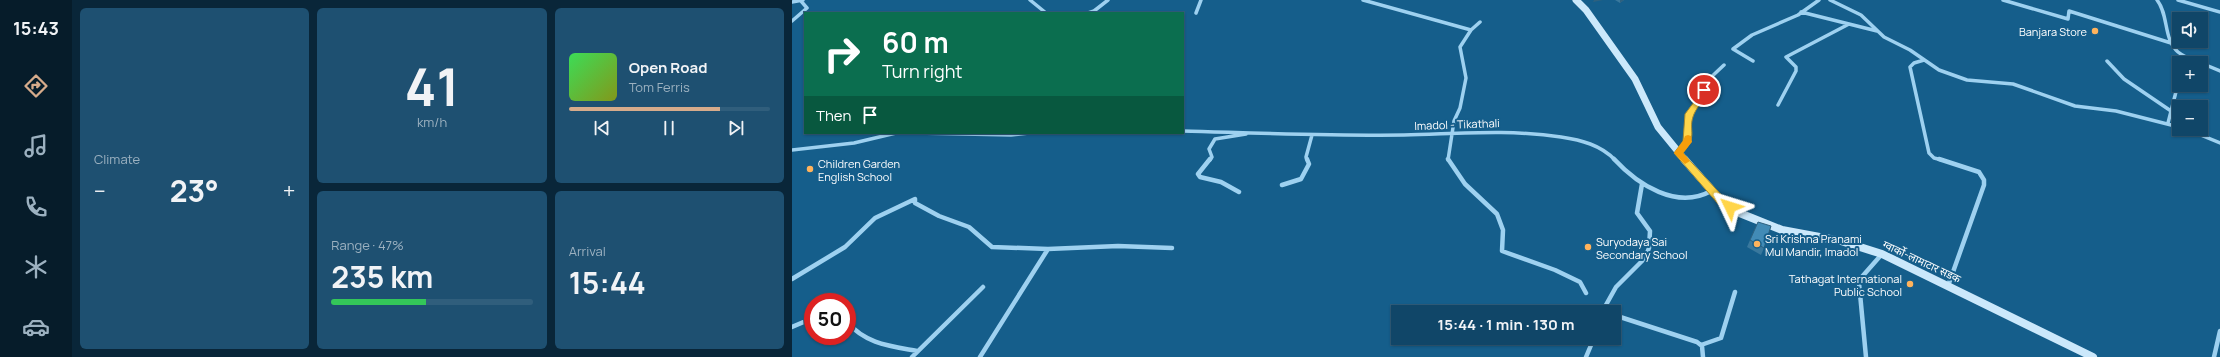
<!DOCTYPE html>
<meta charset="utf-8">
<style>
:root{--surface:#104668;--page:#1e5071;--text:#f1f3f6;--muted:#9cb1c0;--line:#305e7c;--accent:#d6ab8b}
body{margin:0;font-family:Manrope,"Noto Sans Devanagari",sans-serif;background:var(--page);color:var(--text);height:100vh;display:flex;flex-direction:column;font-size:15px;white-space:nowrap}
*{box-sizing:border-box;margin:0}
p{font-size:13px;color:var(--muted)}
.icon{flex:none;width:22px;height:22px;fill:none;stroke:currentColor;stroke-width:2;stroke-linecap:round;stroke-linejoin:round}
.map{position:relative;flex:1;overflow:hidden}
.drawer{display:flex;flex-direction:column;gap:8px;padding:8px;background:#092639;width:720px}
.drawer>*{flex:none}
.hud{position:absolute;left:12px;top:12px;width:380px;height:122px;border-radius:0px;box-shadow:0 1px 3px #0004,0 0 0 1px var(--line);background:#0b6e4f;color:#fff;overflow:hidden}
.fabs{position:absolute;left:1380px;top:12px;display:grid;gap:8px}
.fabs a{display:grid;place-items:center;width:36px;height:36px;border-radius:0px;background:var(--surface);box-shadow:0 1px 3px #0004,0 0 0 1px var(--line);font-size:20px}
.speed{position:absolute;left:12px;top:293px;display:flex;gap:8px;font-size:20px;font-weight:700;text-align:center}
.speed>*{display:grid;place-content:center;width:52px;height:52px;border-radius:50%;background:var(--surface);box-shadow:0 1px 3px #0004,0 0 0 1px var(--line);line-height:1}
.speed .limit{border:6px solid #d22;background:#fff;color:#111}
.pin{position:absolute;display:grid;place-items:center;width:34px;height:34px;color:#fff;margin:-17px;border:2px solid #fff;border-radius:50%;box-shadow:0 1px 4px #0007}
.me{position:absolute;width:44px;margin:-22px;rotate:311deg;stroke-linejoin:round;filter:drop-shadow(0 0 3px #0008)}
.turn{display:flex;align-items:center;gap:14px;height:84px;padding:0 12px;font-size:18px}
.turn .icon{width:52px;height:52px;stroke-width:2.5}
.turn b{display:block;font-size:28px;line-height:34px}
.then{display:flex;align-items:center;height:38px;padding:0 12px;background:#0003;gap:8px;font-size:15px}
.big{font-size:30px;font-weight:700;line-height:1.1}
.drawer .widget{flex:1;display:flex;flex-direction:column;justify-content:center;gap:6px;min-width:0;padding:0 14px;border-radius:6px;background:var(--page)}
.drawer .dial{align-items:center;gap:0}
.dial b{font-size:52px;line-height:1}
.song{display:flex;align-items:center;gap:12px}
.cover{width:48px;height:48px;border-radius:6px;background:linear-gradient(135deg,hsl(130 70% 55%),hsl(70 70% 35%))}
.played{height:4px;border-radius:2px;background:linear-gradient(90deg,var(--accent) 75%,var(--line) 75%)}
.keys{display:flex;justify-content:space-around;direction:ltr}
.heat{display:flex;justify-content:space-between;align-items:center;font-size:22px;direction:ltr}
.charge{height:6px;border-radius:3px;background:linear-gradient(90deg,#34c759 47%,var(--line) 0)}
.drawer .tiles{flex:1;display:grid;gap:8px;grid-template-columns:repeat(3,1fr)}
.widget:first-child{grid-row:span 2}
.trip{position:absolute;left:599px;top:305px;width:230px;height:40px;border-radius:0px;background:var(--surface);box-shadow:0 1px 3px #0004,0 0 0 1px var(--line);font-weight:700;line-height:40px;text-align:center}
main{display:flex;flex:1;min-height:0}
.tab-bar{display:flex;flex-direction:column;width:72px;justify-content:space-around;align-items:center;background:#061c2a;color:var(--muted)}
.tab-bar .icon{width:28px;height:28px}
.tab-bar .on{color:var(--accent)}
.tab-bar b{font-size:18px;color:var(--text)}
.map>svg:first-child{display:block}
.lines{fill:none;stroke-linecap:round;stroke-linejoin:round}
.minor-far1{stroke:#9ed1f0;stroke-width:3.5}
.minor{stroke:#9ed1f0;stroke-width:4.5}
.secondary-far1{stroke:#cbe8fb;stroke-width:7}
.secondary{stroke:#cbe8fb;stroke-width:8}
.wall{fill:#39789d}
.shaded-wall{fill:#2e617f}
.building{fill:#428bb6;stroke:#2e617f}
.route{fill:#ffd54a;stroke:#a68a30}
.slow{fill:#f59e0b}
.poi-dot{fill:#ffb35c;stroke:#155e8b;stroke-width:1.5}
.labels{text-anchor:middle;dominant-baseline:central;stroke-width:4;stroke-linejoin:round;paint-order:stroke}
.poi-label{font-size:11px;fill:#fff;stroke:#155e8b;text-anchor:start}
.street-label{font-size:11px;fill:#fff;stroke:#155e8b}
</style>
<main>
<nav class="tab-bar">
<b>15:43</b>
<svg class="icon on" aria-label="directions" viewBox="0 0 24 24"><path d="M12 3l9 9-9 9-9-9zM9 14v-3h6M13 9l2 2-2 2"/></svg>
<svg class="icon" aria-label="music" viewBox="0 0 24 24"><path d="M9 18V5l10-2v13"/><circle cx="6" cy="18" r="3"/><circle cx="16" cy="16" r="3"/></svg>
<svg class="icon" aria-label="phone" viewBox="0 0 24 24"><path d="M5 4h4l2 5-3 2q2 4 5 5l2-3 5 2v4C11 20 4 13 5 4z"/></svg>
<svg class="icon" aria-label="climate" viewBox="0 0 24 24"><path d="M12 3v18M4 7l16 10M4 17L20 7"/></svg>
<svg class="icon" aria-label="car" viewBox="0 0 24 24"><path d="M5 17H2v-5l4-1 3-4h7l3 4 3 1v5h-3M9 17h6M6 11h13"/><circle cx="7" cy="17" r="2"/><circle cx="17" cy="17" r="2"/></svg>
</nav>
<section class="drawer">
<div class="tiles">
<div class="widget"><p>Climate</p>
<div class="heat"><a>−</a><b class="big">23°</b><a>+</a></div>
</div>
<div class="widget dial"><b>41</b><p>km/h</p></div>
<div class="widget">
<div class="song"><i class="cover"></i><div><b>Open Road</b><p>Tom Ferris</p></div></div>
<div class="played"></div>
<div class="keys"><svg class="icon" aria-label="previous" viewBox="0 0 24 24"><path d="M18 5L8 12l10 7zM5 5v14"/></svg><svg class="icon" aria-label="pause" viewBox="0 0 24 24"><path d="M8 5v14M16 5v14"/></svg><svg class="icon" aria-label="next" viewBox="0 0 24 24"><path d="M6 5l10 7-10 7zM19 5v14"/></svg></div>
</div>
<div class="widget"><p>Range · 47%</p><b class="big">235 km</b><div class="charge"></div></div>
<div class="widget"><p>Arrival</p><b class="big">15:44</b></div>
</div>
</section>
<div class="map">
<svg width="1428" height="357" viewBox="0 0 1428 357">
<rect width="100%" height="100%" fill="#155e8b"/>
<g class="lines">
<!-- minor-far1 -->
<path class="minor-far1" d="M 238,0 L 254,13
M 571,0 L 679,30
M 1038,0 L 1069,15 L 1092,37 L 1118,50 L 1147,70 L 1175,80 L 1221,84 L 1283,106 L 1324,111 L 1387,127
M 1211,0 L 1276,19 L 1277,11 L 1379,43
M 1365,0 C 1377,15 1371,39 1386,52 C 1392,57 1400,60 1408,63
M 1386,0 L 1428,12
M 0,2 L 11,0
M 1009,12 L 1085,31
M 265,13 L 281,13
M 296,13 L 302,11 L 316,0
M 404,13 L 409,0
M 0,21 L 15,8 L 9,1
M 1132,60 L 1122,63 L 1118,67 L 1137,153 L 1142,158 L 1150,160
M 961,61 L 941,49 L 960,35 L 1006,15 L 1027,0
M 1315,61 L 1332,79 L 1379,111
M 1389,63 L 1392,56
M 1409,63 L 1428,71
M 986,105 L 1004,71 L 1004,67 L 994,57 L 1057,24
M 1376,123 L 1387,80
M 1394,129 L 1428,143
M 391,131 C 465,133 538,136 612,135 C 664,134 717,129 769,137 C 789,140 809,145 823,160
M 123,133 L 219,135 L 237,133
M 0,150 L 62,143 L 104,133
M 887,153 L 896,142 L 897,114 L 909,98 L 915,81 L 932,65
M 418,160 L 420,157 L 417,149 L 423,139 L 454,134
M 515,160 L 514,157 L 520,135
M 656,160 L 662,121 L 668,108 L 674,78 L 668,47 L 679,30 L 688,22"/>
<!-- minor -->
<path class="minor" d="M 418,159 L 406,174 L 408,177 L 429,182 L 447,192
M 656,159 L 673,184 L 705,214 L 711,230 L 710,251 L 763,270 L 788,282 L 794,293
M 822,159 C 846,185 885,210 919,191
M 1147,159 L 1187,172 L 1192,180 L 1192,185 L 1156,286
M 490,185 L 509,179 L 517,164 L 515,159
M 0,279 L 53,247 L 83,218 L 123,199 L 123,203 L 147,216 L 177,227 L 200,247 L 256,249 L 326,246 L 380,248
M 810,312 L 824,287 L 853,258 L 857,248 L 858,231 L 845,213 L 850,184
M 822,315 L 905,342 L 910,346 L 911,357
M 55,322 C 74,344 98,346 125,351
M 0,327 L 21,318
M 909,345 L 929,338 L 943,292
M 120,357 L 191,287
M 188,357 L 256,249
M 794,357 L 802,338
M 1074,357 L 1067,283 L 1068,279 L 1090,254
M 1422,357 L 1428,331"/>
<!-- secondary-far1 -->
<path class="secondary-far1" d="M 784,0 L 794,10 L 843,79 L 866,127 L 893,160"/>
<!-- secondary -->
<path class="secondary" d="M 892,159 L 931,203 L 945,212 L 990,230 L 1049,241 L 1090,254 L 1301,357"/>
</g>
<!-- wall -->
<path class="wall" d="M 823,0 L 832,0 L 828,3 Z
M 958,240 L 972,248 L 969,255 L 955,247 Z"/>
<!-- shaded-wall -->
<path class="shaded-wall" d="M 802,0 L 811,0 L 801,2 Z
M 828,0 L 832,0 L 828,3 Z"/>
<!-- building -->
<path class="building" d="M 966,222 L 979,226 L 972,248 L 958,240 Z"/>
<!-- route -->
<path class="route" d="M 912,87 L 916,90 C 913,100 906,105 902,114 C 895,131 907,134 891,153 L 934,200 L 941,205 L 941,210 L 938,211 L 927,205 L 882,153 L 891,141 L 893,114 L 905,98 L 909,88 Z"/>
<!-- slow -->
<path class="slow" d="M 896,135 L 899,136 L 900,142 L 891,153 L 898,161 L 893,164 L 882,153 L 891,141 L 893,136 Z"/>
<!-- markers -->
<g class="poi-dot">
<circle cx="1303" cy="31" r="4"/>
<circle cx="18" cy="169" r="4"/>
<circle cx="965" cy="244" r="4"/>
<circle cx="796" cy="247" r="4"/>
<circle cx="1118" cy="284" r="4"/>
</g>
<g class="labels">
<!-- poi labels -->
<g class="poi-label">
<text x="1295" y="31" text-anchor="end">Banjara Store</text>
<text x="26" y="163">Children Garden<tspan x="26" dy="13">English School</tspan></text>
<text x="973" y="238">Sri Krishna Pranami<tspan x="973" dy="13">Mul Mandir, Imadol</tspan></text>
<text x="804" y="241">Suryodaya Sai<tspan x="804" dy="13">Secondary School</tspan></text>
<text x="1110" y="278" text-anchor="end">Tathagat International<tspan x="1110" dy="13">Public School</tspan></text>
</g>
<!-- street labels -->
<g class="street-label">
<text transform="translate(665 124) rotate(-2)">Imadol - Tikathali</text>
<text transform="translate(1130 261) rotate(25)">ग्वार्को-लामाटार सडक</text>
</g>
</g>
</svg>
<div class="fabs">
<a><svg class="icon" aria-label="sound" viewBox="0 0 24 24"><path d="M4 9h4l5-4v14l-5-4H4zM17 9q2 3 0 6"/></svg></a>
<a>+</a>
<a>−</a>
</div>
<div class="speed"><div class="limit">50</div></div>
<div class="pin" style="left:912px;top:90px;background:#d93025"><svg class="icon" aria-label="arrive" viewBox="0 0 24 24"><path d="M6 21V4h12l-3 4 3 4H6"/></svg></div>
<svg class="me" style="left:938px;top:207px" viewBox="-20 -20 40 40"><path d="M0-17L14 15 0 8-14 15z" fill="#ffd54a" stroke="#fff" stroke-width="4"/></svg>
<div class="trip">15:44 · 1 min · 130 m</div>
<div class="hud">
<div class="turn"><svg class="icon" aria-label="right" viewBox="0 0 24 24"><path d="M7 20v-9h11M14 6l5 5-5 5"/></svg><div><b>60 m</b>Turn right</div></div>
<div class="then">Then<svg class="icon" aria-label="arrive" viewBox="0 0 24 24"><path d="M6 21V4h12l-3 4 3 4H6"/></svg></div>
</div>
</div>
</main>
